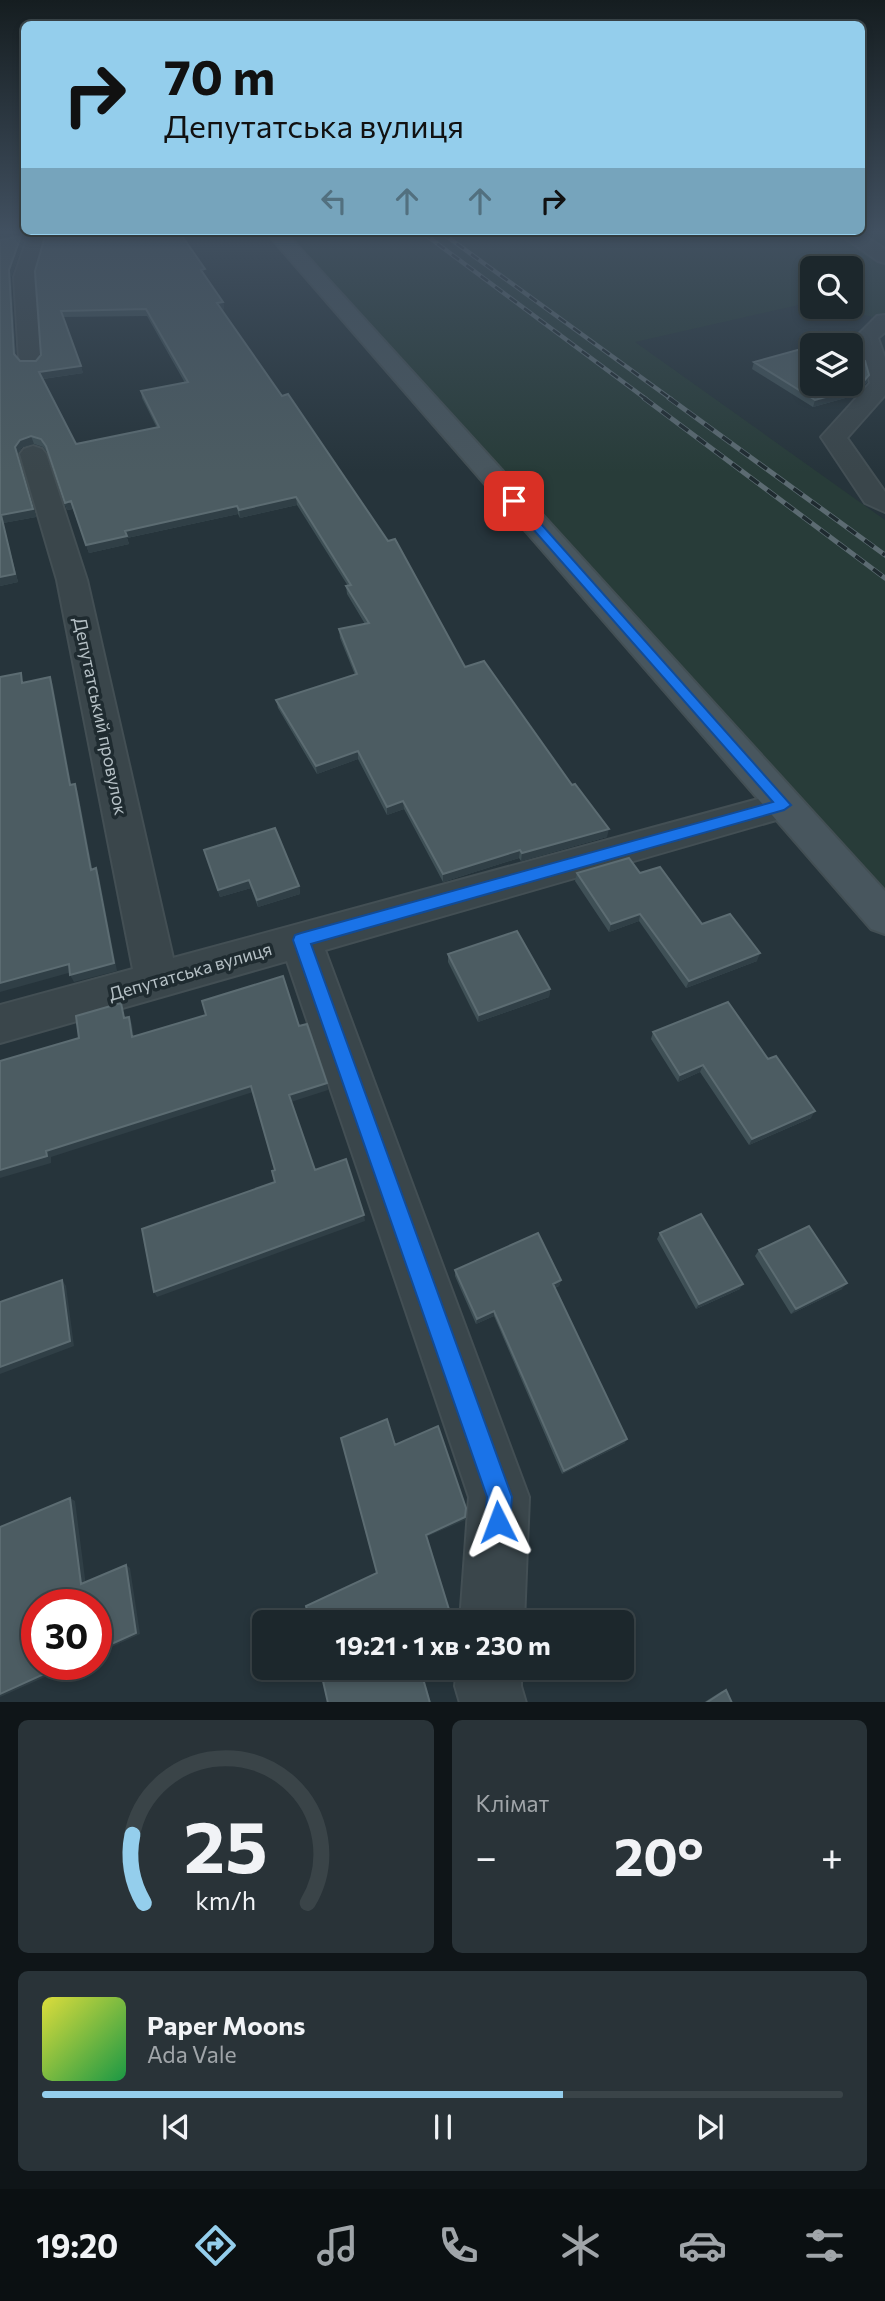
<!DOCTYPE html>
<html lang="uk">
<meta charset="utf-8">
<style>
:root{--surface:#1c272c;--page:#293338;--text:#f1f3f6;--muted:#a0a5a9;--line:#3a4448;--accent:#94ceec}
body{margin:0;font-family:Commissioner,sans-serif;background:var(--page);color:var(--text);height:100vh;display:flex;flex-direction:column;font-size:26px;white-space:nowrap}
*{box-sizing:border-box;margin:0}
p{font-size:23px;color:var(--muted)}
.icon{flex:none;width:38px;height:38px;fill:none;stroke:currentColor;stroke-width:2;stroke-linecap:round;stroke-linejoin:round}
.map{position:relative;height:1702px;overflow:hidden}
.side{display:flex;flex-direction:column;gap:18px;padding:18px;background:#0f1518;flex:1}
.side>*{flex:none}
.banner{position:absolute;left:21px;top:21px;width:844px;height:214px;border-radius:10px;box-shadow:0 4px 10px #0003,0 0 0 2px var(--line);background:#94ceec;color:#111;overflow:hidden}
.fabs{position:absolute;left:800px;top:256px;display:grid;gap:14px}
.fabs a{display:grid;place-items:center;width:63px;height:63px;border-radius:10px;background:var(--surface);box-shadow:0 4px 10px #0003,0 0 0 2px var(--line);font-size:35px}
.speed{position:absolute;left:21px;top:1589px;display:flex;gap:14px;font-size:35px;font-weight:700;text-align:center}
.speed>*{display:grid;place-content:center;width:91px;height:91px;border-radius:50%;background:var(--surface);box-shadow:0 4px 10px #0003,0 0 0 2px var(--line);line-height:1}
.speed .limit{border:10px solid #d22;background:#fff;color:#111}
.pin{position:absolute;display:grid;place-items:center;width:60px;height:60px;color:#fff;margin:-30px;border-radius:14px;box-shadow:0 4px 10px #0006}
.me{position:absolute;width:77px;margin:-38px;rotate:357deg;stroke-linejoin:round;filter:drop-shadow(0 0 5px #0008)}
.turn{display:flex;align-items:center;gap:24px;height:147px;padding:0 28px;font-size:32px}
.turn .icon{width:91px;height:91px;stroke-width:2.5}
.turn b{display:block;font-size:49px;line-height:60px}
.lanes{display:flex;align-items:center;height:66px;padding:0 28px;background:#0003;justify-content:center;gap:35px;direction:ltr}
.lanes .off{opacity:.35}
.big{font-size:52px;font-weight:700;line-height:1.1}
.side .tile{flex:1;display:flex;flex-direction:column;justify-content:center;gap:10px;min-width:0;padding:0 24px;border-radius:10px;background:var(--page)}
.side .dial{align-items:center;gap:0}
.dial svg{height:182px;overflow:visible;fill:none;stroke:var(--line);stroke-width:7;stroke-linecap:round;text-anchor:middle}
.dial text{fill:var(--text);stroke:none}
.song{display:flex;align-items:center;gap:21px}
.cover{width:84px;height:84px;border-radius:10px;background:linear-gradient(135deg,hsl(60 70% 55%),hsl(140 70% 35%))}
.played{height:7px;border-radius:4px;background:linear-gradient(90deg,var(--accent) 65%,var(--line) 65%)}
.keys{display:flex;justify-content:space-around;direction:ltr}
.heat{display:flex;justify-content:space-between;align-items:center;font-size:38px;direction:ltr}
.side .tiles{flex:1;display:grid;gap:18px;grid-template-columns:1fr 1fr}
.tile:last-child{grid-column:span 2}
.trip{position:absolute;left:252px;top:1610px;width:382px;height:70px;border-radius:10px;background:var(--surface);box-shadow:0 4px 10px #0003,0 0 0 2px var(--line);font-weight:700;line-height:70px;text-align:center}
.tab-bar{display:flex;height:112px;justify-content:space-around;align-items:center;background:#0b1012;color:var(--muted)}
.tab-bar .icon{width:49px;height:49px}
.tab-bar .active{color:var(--accent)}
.tab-bar b{font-size:32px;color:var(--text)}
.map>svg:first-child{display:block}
.green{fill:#283c39}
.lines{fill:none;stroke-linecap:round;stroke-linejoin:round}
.street-casing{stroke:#434f54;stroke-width:4}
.secondary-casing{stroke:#434f54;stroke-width:4}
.street{fill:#3a464b;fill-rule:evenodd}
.secondary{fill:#48565e;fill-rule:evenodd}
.rail-far1-casing{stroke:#5c6b72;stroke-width:4.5}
.rail-casing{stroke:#5c6b72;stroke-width:5}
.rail-far1{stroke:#1f2b30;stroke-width:2.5;stroke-dasharray:9;stroke-linecap:butt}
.rail{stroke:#1f2b30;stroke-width:3.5;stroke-dasharray:11;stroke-linecap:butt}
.wall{fill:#3f5056;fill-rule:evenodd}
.shaded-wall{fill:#303f46}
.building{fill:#4c5c62;stroke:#5c6c72;stroke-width:2;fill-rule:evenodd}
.route{fill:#1a73e8;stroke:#114b97;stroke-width:2}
.labels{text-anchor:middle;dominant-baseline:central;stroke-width:7;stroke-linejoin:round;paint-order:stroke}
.street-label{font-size:18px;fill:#b6c1c6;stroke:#1f2b30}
</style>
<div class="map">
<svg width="885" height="1703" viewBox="0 0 885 1703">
<rect width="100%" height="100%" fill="#26343b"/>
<!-- green -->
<path class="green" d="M 276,233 L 885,233 L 885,320 L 828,306 L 850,306 L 850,268 L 812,268 L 812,302 L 635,342 L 885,520 L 885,918 Z"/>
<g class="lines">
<defs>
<path id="street" d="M 0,233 L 47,233 L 34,277 L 41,361 L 38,366 L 22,366 L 19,361 L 14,277 L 27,239 L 0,245 Z
M 838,233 L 860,233 L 885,249 L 885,263 L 878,261 Z
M 885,315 L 885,332 L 878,338 L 885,358 L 885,395 L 847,438 L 885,492 L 885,512 L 865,503 L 821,437 L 870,383 L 856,337 L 877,316 Z
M 33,446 L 42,449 L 46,454 L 87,580 L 173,958 L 784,792 L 797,796 L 802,805 L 797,814 L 325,950 L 529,1497 L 524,1622 L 460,1622 L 469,1497 L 287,961 L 0,1043 L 0,1005 L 133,969 L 57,580 L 20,454 L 24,449 Z
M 457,1668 L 521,1668 L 521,1686 L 526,1703 L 460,1703 L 455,1686 Z"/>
<path id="secondary" d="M 267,233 L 286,233 L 885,891 L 885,934 L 871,929 Z"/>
</defs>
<!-- street casing -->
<use href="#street" class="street-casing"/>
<!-- secondary casing -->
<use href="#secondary" class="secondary-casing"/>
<!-- street -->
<use href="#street" class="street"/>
<!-- secondary -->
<use href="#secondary" class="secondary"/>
<defs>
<path id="rail-far1" d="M 423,233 L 646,399
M 442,233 L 671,399"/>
<path id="rail" d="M 644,398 L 885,578
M 669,398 L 885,555"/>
</defs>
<!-- rail-far1 casing -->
<use href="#rail-far1" class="rail-far1-casing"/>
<!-- rail casing -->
<use href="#rail" class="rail-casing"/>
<!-- rail-far1 -->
<use href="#rail-far1" class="rail-far1"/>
<!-- rail -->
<use href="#rail" class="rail"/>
</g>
<!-- wall -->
<path class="wall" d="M 21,236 L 23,243 L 11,277 L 16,357 L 20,361 L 36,361 L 41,355 L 35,271 L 206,276 L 205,276 L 223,302 L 224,309 L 222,310 L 465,667 L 607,837 L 521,861 L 519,858 L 443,882 L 404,809 L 387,815 L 358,759 L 317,774 L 278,708 L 276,700 L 355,675 L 340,638 L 339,629 L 365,624 L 347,594 L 346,586 L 348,586 L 297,505 L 240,518 L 238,514 L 127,538 L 129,544 L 89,553 L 73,509 L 67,510 L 48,453 L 43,447 L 34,444 L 22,447 L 17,455 L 36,517 L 3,523 L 18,582 L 0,586 L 0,240 ZM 147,316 L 185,383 L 141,391 L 142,398 L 157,428 L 76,444 L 43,379 L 83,373 L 63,317 Z
M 754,362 L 867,382 L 856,395 L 813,407 L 752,369 Z
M 204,850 L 299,886 L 300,894 L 258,907 L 251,888 L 220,897 Z
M 577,873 L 640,873 L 702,924 L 757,961 L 686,988 L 639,921 L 609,932 L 575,881 Z
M 448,954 L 550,989 L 549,997 L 478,1022 L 448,962 Z
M 653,1032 L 768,1059 L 811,1118 L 749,1145 L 700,1072 L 678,1082 L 651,1039 Z
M 660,1233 L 740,1289 L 696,1309 L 657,1239 Z
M 759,1250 L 842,1289 L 791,1314 L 755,1256 Z
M 455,1270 L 561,1280 L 559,1286 L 555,1288 L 625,1443 L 562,1474 L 494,1316 L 476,1324 L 455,1276 Z
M 726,1690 L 732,1703 L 703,1703 L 722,1691 Z"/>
<!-- shaded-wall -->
<path class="shaded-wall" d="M 21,236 L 23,243 L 11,277 L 16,361 L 14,354 L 9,270 Z
M 223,302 L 224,309 L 218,310 L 217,303 Z
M 81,366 L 83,373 L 42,379 L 39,372 Z
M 869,375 L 867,382 L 856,395 L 813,407 L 815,400 Z
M 31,436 L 34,444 L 22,447 L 17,455 L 36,517 L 3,523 L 18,582 L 0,586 L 1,515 L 15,447 L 20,440 Z
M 296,497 L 297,505 L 240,518 L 239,510 Z
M 71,501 L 73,509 L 67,510 L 65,503 Z
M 237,506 L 238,514 L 127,538 L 129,544 L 89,553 L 86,545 L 125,531 Z
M 50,677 L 53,685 L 73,793 L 70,785 Z
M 358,751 L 358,759 L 317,774 L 316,766 Z
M 75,784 L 78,792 L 94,877 L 91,870 Z
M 403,801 L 404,809 L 387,815 L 387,807 Z
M 609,829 L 607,837 L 521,861 L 522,853 Z
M 520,850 L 519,858 L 443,882 L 443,874 Z
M 96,868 L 99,876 L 117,971 L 74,982 L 70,975 Z
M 249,880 L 251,888 L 220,897 L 218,890 Z
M 299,886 L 300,894 L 258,907 L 257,900 Z
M 640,914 L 639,921 L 609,932 L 611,924 Z
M 760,953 L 757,961 L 686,988 L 689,981 Z
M 69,964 L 72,972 L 0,992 L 0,983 Z
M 550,989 L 549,997 L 478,1022 L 479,1015 Z
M 129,1017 L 132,1024 L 135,1044 L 132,1037 Z
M 703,1065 L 700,1072 L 678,1082 L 680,1075 Z
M 327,1083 L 328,1090 L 291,1102 L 289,1095 Z
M 251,1086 L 253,1092 L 51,1157 L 51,1163 L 0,1178 L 0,1170 L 46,1151 Z
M 815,1111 L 811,1118 L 749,1145 L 752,1139 Z
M 364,1215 L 365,1221 L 157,1297 L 154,1292 Z
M 62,1280 L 66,1286 L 74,1346 L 0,1374 L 0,1367 Z
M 561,1280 L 559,1286 L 551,1289 L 553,1284 Z
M 847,1283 L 842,1289 L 791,1314 L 796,1309 Z
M 743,1284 L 740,1289 L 696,1309 L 699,1304 Z
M 494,1311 L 494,1316 L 476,1324 L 477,1319 Z
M 627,1439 L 625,1443 L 562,1474 L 564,1471 Z
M 70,1498 L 75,1501 L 86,1586 L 81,1584 Z
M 465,1517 L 465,1520 L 426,1537 L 426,1535 Z
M 126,1565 L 130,1568 L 140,1634 L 96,1654 L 96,1651 Z
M 66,1664 L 74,1664 L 0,1697 L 0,1694 Z"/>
<!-- building -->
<path class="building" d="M 46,233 L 180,233 L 205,269 L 201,270 L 223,302 L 217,303 L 282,396 L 288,394 L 388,541 L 395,539 L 465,667 L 484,661 L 572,785 L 575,784 L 609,829 L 522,853 L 520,850 L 443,874 L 403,801 L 387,807 L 358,751 L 316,766 L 276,700 L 357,674 L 339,629 L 369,623 L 346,586 L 351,585 L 296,497 L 239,510 L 237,506 L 125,531 L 127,536 L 86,545 L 71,501 L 65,503 L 46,446 L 41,439 L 31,436 L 20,440 L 15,447 L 33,509 L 1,515 L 15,574 L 0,577 L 0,240 L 21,236 L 9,270 L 14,354 L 20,361 L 36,361 L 41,355 L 35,271 ZM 146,309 L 188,382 L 141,391 L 159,427 L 76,444 L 39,372 L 81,366 L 61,311 Z
M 835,340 L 842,345 L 816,345 Z
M 812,346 L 812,383 L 850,383 L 850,351 L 865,361 L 869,375 L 858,388 L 815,400 L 754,362 Z
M 21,673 L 22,683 L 50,677 L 70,785 L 75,784 L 91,870 L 96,868 L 114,963 L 70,975 L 69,964 L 0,983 L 0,677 Z
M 275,828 L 299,886 L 257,900 L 249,880 L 218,890 L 204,850 Z
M 629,858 L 640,873 L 660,867 L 702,924 L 730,914 L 760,953 L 689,981 L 640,914 L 611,924 L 577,873 Z
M 517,931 L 550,989 L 479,1015 L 448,954 Z
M 283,976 L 299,1026 L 307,1024 L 327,1083 L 289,1095 L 315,1170 L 346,1159 L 364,1215 L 154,1292 L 142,1229 L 275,1182 L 272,1171 L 275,1170 L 251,1086 L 46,1151 L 47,1156 L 0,1170 L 0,1061 L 79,1038 L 76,1016 L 121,1003 L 124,1018 L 129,1017 L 132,1037 L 206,1015 L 202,1001 Z
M 728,1002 L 768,1059 L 776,1056 L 815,1111 L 752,1139 L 703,1065 L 680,1075 L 653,1032 Z
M 701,1214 L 743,1284 L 699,1304 L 660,1233 Z
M 809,1226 L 847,1283 L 796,1309 L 759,1250 Z
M 538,1233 L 561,1280 L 553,1284 L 627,1439 L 564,1471 L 494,1311 L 477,1319 L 455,1270 Z
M 62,1280 L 70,1341 L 0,1367 L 0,1302 Z
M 387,1419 L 395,1445 L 438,1426 L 466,1508 L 465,1517 L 426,1535 L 451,1616 L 437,1622 L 310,1622 L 306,1606 L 377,1573 L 341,1438 Z
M 70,1498 L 81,1584 L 126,1565 L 136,1633 L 96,1651 L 96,1605 L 37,1605 L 37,1664 L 66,1664 L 0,1694 L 0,1527 Z
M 320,1668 L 420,1668 L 430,1703 L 328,1703 Z
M 726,1690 L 732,1703 L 706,1703 Z"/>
<!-- sky -->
<linearGradient id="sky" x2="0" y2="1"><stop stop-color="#151d20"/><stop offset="0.49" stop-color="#415060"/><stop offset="1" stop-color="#415060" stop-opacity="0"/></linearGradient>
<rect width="885" height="472" fill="url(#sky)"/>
<!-- route -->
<path class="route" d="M 510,498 L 518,498 L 791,805 L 784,810 L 311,944 L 512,1497 L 510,1522 L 507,1531 L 498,1535 L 489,1531 L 485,1522 L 487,1497 L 293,940 L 295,935 L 301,933 L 773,802 L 510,503 Z"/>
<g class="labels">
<!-- street labels -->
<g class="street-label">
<text transform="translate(101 716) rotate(78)">Депутатський провулок</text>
<text transform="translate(190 971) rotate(-16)">Депутатська вулиця</text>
</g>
</g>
</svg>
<div class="fabs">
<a><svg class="icon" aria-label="search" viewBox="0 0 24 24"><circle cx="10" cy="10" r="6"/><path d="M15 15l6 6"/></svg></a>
<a><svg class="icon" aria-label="layers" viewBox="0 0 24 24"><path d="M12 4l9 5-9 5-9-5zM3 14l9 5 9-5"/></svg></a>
</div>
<div class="speed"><div class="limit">30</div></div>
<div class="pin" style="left:514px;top:501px;background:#d93025"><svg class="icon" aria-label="arrive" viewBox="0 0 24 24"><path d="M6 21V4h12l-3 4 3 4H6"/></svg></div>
<svg class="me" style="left:498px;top:1522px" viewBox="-20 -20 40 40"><path d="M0-17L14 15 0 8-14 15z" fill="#1a73e8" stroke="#fff" stroke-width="4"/></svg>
<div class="trip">19:21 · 1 хв · 230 m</div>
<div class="banner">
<div class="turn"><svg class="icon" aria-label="right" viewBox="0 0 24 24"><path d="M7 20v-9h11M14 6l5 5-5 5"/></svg><div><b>70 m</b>Депутатська вулиця</div></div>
<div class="lanes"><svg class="icon off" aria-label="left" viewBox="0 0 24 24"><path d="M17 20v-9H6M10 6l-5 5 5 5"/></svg><svg class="icon off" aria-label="ahead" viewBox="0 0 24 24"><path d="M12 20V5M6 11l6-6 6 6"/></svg><svg class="icon off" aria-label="ahead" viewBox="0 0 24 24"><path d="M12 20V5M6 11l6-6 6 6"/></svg><svg class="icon" aria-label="right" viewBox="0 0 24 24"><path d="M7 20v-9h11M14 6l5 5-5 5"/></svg></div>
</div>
</div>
<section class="side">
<div class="tiles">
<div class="tile dial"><svg viewBox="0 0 100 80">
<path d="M14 69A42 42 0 1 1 86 69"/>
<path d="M14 69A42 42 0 0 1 9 39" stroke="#94ceec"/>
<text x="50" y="56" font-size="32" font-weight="700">25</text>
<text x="50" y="72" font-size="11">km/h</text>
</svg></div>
<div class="tile"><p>Клімат</p>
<div class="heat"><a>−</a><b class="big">20°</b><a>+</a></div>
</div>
<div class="tile">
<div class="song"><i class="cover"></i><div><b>Paper Moons</b><p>Ada Vale</p></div></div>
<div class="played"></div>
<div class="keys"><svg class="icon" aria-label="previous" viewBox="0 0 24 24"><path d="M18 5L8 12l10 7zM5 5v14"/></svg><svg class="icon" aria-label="pause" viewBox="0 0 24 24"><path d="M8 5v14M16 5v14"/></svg><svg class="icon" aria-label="next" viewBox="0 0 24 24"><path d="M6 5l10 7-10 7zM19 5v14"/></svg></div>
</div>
</div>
</section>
<nav class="tab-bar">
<b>19:20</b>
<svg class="icon active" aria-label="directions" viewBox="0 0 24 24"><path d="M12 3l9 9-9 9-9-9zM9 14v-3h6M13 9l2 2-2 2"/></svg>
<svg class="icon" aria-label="music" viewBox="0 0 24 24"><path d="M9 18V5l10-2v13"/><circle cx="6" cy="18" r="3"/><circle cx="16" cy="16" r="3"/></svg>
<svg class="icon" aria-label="phone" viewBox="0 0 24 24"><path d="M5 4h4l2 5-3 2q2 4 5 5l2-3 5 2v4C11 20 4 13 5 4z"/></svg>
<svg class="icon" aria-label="climate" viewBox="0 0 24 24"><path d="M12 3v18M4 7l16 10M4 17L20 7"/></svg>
<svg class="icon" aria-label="car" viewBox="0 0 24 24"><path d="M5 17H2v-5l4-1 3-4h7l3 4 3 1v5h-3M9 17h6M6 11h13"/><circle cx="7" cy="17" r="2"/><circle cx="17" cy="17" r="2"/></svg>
<svg class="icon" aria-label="filters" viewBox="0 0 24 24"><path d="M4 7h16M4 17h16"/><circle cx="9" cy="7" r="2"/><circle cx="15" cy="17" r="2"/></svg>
</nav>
